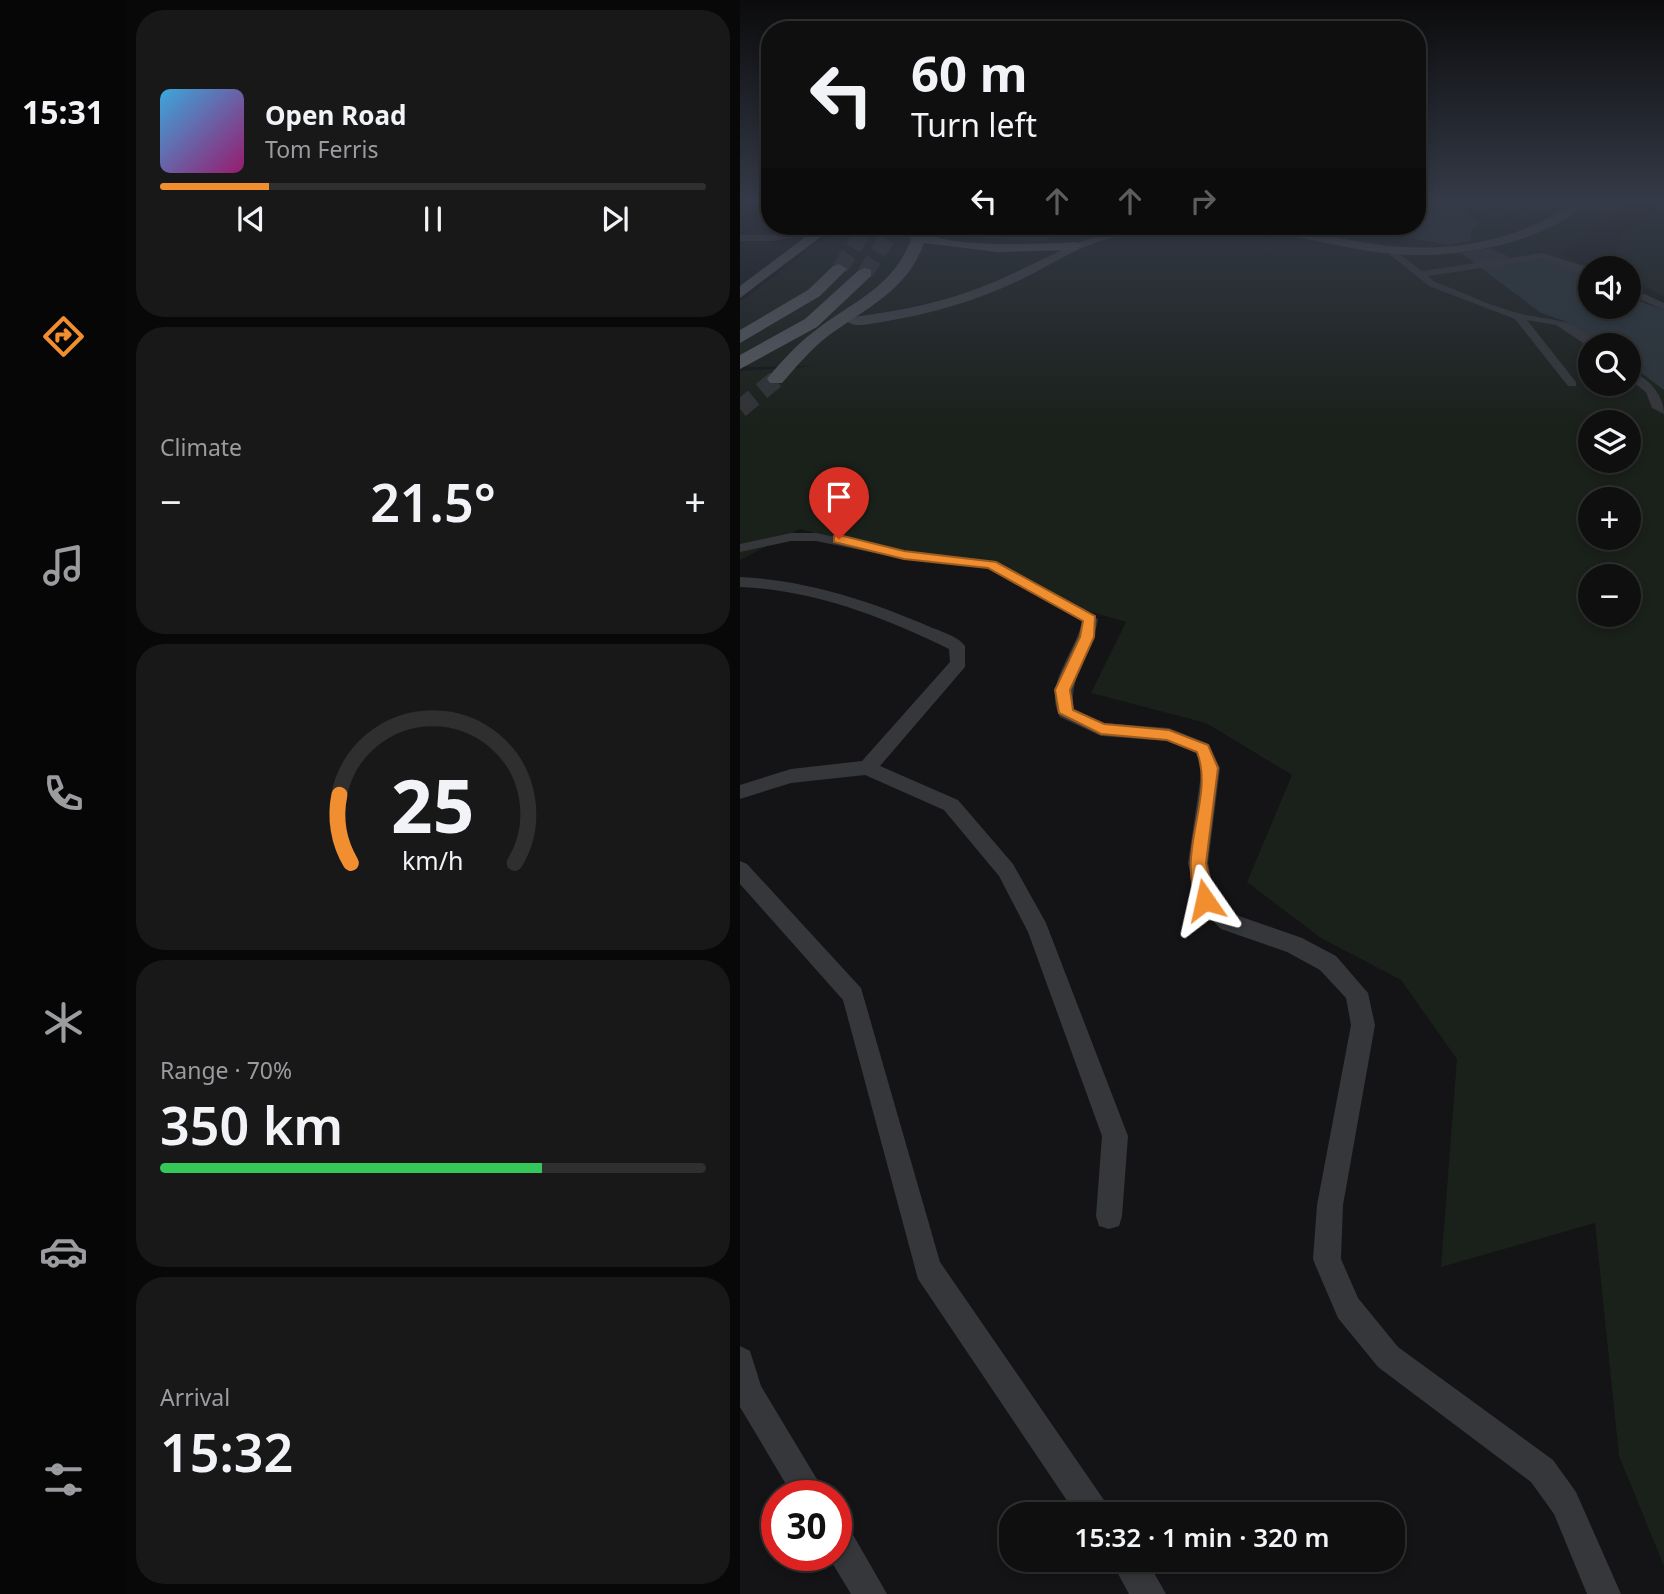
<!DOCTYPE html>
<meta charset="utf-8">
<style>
:root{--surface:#0f0f10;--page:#181819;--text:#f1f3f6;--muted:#9b9c9f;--line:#2f2f30;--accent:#f18e30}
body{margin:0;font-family:"Noto Sans",sans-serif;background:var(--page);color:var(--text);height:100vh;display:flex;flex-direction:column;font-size:26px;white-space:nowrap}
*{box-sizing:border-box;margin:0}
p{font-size:23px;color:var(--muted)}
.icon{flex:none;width:38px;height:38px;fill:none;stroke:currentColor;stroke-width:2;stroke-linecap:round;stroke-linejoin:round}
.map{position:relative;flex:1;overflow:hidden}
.details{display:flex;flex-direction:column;gap:10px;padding:10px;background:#080809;width:614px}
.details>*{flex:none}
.hud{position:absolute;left:21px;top:21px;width:665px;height:214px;border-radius:28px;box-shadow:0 4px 10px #0003,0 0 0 2px var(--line);background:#0f0f10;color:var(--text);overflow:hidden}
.controls{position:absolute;left:838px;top:256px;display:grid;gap:14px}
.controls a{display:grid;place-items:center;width:63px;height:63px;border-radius:50%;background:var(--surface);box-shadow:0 4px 10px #0003,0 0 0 2px var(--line);font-size:35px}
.speed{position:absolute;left:21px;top:1480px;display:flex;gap:14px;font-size:35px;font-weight:700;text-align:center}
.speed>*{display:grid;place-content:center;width:91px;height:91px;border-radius:50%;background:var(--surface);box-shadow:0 4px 10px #0003,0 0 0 2px var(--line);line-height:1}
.speed .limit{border:10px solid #d22;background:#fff;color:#111}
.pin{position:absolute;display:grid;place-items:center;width:60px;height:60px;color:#fff;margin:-72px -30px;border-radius:50% 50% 50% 0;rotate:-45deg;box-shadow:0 0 7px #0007}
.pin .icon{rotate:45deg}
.me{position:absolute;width:77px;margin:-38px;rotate:349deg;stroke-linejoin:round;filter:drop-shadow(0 0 5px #0008)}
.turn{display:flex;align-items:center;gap:24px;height:147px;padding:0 35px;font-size:32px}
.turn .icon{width:91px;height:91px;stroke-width:2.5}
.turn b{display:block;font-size:49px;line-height:60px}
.lanes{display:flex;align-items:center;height:66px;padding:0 35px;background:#0003;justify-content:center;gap:35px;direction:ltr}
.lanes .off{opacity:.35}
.big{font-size:52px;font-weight:600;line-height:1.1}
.details .card{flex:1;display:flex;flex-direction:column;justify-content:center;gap:10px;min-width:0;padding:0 24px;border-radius:28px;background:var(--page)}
.details .dial{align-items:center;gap:0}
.dial svg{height:182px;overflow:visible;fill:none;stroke:var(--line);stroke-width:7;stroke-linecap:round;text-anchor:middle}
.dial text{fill:var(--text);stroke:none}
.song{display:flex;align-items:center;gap:21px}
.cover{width:84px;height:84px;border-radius:10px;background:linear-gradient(135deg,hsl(200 70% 55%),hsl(320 70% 35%))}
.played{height:7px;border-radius:4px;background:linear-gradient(90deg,var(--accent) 20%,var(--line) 20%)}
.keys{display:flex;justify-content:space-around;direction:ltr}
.heat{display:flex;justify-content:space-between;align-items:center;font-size:38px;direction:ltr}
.charge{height:10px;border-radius:5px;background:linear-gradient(90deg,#34c759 70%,var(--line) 0)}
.trip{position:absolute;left:259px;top:1502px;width:406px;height:70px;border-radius:28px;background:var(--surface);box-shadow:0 4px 10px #0003,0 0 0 2px var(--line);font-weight:600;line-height:70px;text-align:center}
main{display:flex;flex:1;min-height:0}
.tabs{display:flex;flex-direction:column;width:126px;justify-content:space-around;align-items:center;background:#060606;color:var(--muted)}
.tabs .icon{width:49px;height:49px}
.tabs .active{color:var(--accent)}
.tabs b{font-size:32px;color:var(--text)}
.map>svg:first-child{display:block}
.green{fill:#1a201a;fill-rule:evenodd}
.water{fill:#2a3539}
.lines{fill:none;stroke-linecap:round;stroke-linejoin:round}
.primary-tunnel{stroke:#313336;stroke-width:18;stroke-dasharray:18 10;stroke-linecap:butt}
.trunk-tunnel{stroke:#313336;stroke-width:16;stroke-dasharray:16 8;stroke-linecap:butt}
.path{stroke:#3b3e41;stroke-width:2;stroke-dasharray:2 2.5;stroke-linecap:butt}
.minor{fill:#35373a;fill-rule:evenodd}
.secondary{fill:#43464a;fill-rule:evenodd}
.primary{fill:#515459;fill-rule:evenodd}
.trunk{fill:#595d62;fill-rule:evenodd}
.route{fill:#f18e30;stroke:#9d5c1f;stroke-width:2}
</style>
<main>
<nav class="tabs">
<b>15:31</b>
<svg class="icon active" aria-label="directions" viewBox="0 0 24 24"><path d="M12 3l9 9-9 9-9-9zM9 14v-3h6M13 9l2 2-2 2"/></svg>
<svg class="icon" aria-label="music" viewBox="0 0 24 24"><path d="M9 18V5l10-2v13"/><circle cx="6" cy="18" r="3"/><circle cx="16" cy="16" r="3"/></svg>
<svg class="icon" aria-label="phone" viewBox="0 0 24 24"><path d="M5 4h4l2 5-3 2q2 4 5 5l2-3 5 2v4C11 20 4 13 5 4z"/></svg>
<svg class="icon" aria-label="climate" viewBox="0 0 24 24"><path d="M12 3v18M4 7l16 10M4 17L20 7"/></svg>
<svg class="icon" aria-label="car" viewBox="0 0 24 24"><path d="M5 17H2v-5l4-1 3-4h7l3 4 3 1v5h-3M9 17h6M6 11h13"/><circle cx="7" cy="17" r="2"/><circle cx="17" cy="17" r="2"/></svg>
<svg class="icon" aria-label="filters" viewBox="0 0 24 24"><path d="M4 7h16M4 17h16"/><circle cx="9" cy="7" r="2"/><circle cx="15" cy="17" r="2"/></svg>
</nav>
<section class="details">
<div class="card">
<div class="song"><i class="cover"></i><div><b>Open Road</b><p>Tom Ferris</p></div></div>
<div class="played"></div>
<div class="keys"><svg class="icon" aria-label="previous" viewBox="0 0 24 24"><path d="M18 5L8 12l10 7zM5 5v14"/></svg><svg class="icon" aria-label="pause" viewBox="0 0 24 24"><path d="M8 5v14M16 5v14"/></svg><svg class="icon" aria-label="next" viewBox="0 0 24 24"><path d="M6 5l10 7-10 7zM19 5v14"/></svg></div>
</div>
<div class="card"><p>Climate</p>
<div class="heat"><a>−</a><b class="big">21.5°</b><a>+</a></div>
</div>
<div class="card dial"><svg viewBox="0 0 100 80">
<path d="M14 69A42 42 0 1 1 86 69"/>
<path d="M14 69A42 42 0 0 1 9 39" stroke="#f18e30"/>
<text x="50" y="56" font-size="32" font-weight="700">25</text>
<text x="50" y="72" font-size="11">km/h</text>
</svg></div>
<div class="card"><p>Range · 70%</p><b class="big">350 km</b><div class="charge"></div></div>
<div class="card"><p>Arrival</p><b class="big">15:32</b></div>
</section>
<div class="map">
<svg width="924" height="1594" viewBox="0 0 924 1594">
<rect width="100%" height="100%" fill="#141416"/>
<!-- green -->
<path class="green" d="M 677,202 L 893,202 L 820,253 L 850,271 L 850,306 L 889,306 L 889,292 L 924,309 L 924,1566 L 879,1456 L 855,1223 L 701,1267 L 717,1059 L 661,980 L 581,938 L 507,882 L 552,775 L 466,723 L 351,693 L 386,622 L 324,604 L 253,561 L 164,558 L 60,529 L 0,560 L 0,371 L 80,366 L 0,367 L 0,302 L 100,226 L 677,226 ZM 850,345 L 889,345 L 889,383 L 850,383 ZM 850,422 L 889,422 L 889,460 L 850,460 ZM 850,499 L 889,499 L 889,537 L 850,537 ZM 850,576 L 889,576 L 889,614 L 850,614 Z
M 924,204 L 924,296 L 889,279 L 889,268 L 870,268 L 882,236 Z"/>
<!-- water -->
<path class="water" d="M 677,202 L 724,202 L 728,215 L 740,224 L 731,230 L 731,241 L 709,245 L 602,226 L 677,226 Z
M 222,226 L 337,226 L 309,239 L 293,241 L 229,237 Z
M 750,248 L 778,261 L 807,259 L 824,262 L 850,277 L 850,306 L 889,306 L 889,298 L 924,310 L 924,390 L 889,364 L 889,345 L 862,345 L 824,321 L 801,313 L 721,253 Z"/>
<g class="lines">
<!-- primary-tunnel -->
<path class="primary-tunnel" d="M 0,409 L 36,379"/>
<!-- trunk-tunnel -->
<path class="trunk-tunnel" d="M 100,268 L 127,226
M 125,273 L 155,226"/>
<!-- path -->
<path class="path" d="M 745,202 L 747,209 L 768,224
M 327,232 L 346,226"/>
<!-- minor -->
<path class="minor" d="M 82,227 L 85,232 L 33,241 L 0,241 L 0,235 L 33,235 Z
M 651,248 L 682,271 L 803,253 L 850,268 L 850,274 L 838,273 L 802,259 L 688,276 L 695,282 C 723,292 750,306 778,313 C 812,322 831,315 858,345 L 849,347 L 816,325 L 787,320 L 836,382 L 836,386 L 828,386 L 775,319 L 689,286 L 648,253 Z
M 889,287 L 924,303 L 924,310 L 889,294 Z
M 889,370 C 907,377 924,394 924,414 L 912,408 L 906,392 L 889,379 Z
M 51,533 L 76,533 L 164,551 L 256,561 L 358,619 C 353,652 328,676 334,709 L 364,723 L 429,728 L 469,744 L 480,768 L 468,863 L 475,896 L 496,915 L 562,938 L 596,956 L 628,993 L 635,1025 L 603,1205 L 601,1259 L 618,1298 L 658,1347 L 813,1460 L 836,1492 L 881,1594 L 847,1594 L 814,1514 L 791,1482 L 638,1367 L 598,1318 L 577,1269 L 573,1259 L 577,1205 L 611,1025 L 606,998 L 580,970 L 547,952 L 481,929 L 458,906 L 448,863 L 462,768 L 456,753 L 427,741 L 361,736 L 320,717 C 302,685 336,653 342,621 L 247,568 L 164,559 L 76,541 L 51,541 L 0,552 L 0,544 Z
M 0,577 C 65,580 128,600 188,626 C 199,631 218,636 225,646 L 225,667 L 140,766 L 218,800 L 273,864 L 306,923 L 388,1136 L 382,1216 L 379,1226 L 369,1229 L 359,1226 L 356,1216 L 362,1136 L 288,932 L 259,876 L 204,810 L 125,775 L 51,783 L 0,799 L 0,785 L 51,769 L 122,761 L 210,662 L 209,649 C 143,617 74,590 0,587 Z
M 0,861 L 7,864 L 121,988 L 200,1262 L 366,1503 L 371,1514 L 336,1514 L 178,1279 L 103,1000 L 0,884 Z
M 0,1346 L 10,1351 L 21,1386 L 87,1496 L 53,1496 L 0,1407 Z
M 96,1522 L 108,1526 L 147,1594 L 111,1594 L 88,1556 L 96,1556 Z
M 370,1559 L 406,1559 L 426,1594 L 389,1594 Z"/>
<!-- secondary -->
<path class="secondary" d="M 834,202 L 847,202 C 826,223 800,233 772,242 C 726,255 676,259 628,251 C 584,244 541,231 496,230 L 490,226 C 538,224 581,236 628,243 C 699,255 775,244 834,202 Z
M 403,226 L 479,226 L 473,230 C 438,230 401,230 367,239 C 335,248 309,266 280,280 C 236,301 190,314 142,322 C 131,323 115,329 107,321 L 114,317 C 160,311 206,302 249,284 C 303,262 343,233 403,226 Z"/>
<!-- primary -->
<path class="primary" d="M 80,226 L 95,226 L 0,298 L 0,286 Z
M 151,226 C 173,225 192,238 214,241 C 255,246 296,244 336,242 L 343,246 L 336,250 L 257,252 L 184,243 C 167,291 126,308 88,336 C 70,350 57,366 42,383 L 30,383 L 27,379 L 30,375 C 44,359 58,343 76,330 C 113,301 154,287 171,239 Z"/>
<!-- trunk -->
<path class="trunk" d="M 99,264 L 107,269 L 80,296 L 0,343 L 0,330 L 68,290 L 93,266 Z
M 125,268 L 131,270 L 131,276 L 77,327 L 0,369 L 0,355 L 65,319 L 119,270 Z"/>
</g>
<!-- sky -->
<linearGradient id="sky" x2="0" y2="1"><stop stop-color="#0b0b0c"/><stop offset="0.47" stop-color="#343a47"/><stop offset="1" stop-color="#343a47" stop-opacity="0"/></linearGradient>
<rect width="924" height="426" fill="url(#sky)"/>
<!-- route -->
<path class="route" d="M 99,535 L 164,551 L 256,562 L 355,616 L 354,637 L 330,690 L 333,710 L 364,724 L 429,730 L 468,745 L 478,768 L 466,863 L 474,900 L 471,905 L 459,905 C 434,854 475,799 457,752 L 427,740 L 361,734 L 319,713 L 315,690 L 340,637 L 343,621 L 248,568 L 164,559 L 94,542 L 94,536 Z"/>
</svg>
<div class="controls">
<a><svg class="icon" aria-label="sound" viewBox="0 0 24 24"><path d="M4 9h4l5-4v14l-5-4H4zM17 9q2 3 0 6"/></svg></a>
<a><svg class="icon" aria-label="search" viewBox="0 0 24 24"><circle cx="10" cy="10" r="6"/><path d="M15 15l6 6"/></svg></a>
<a><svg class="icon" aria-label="layers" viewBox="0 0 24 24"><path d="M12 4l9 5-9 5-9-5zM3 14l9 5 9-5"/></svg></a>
<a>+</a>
<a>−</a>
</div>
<div class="speed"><div class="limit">30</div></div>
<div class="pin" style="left:99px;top:539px;background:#d93025"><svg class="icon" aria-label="arrive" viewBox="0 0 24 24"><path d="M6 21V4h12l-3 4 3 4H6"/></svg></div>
<svg class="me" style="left:465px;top:900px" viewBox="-20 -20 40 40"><path d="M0-17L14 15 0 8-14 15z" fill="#f18e30" stroke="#fff" stroke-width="4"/></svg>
<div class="trip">15:32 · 1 min · 320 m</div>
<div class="hud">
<div class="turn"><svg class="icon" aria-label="left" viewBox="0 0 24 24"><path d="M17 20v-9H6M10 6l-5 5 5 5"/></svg><div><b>60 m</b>Turn left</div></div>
<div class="lanes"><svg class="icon" aria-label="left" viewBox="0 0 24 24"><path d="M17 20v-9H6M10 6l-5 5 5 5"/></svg><svg class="icon off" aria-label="ahead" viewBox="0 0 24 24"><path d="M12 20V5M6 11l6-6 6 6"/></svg><svg class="icon off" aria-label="ahead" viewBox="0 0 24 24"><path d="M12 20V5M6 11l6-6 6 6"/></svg><svg class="icon off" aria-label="right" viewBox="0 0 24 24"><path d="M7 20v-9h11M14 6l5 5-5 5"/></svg></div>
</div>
</div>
</main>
